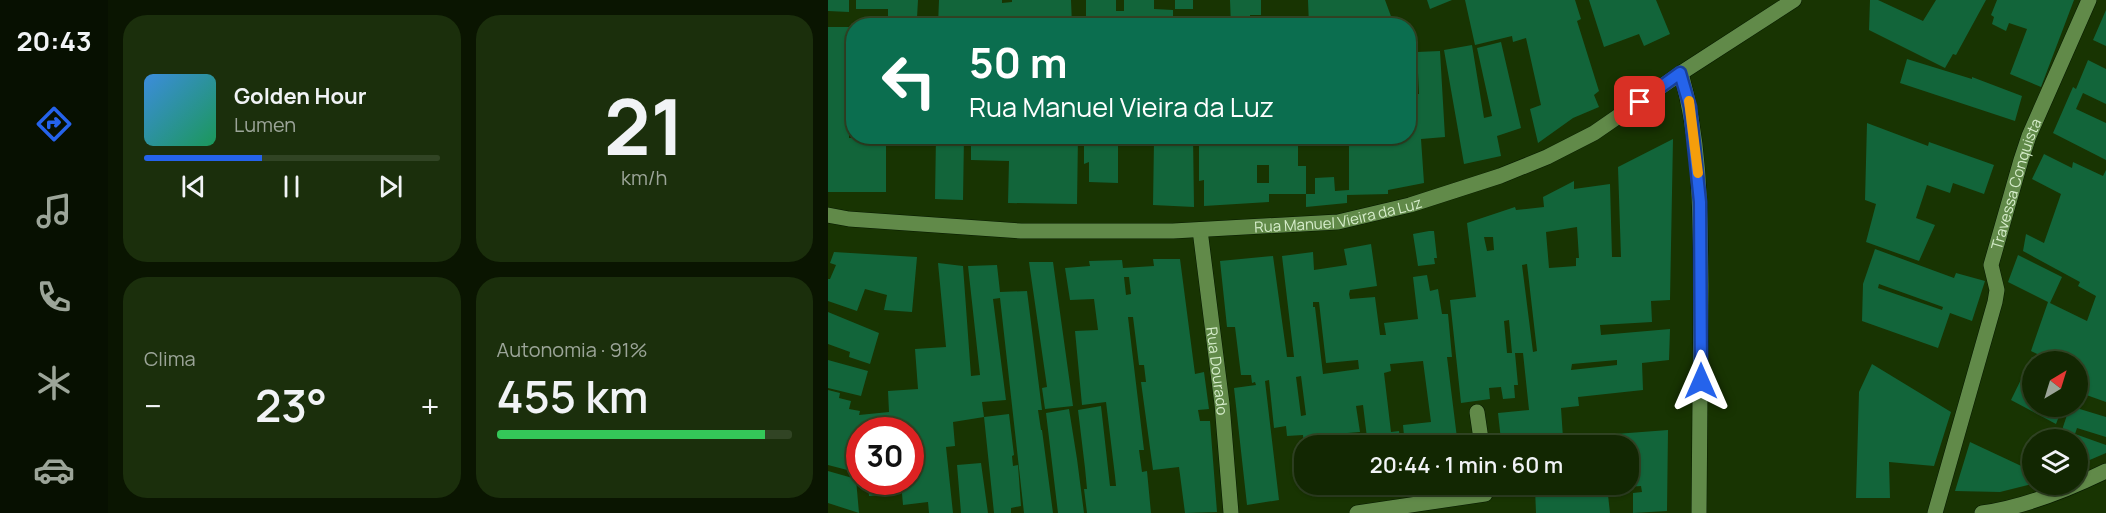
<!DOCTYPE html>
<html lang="pt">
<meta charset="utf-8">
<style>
:root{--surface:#122702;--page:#1b2f0c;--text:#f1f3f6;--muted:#9ca599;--line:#314424;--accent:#2563eb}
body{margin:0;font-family:Manrope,sans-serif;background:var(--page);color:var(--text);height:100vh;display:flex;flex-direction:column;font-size:22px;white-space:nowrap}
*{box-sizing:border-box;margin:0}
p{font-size:20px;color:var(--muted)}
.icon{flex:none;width:33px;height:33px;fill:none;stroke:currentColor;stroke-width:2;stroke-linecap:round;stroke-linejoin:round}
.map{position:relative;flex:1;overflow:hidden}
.side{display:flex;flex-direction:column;gap:15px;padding:15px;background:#0a1501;width:720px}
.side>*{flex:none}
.banner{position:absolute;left:18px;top:18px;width:570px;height:126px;border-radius:24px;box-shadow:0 2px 4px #0004,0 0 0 2px var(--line);background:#0b6e4f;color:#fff;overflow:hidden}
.needle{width:39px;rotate:38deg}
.controls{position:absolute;left:1194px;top:351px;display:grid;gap:12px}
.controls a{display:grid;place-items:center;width:66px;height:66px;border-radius:50%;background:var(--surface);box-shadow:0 2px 4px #0004,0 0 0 2px var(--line);font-size:30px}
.speed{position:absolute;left:18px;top:417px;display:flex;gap:12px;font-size:30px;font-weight:700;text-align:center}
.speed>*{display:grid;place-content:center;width:78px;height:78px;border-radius:50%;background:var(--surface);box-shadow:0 2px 4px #0004,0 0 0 2px var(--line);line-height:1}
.speed .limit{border:9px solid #d22;background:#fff;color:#111}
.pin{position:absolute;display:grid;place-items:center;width:51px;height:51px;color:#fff;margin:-26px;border-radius:12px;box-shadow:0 3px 9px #0006}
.me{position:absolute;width:66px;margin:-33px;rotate:0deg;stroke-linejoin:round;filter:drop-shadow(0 0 4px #0008)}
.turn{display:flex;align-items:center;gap:21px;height:126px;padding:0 24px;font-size:27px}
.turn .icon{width:78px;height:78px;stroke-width:2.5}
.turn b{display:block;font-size:42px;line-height:51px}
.big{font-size:45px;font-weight:600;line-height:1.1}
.side .card{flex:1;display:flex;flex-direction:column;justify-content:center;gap:9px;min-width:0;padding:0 21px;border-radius:24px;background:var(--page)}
.side .dial{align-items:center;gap:0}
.dial b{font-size:78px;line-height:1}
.song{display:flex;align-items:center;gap:18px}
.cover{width:72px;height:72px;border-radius:9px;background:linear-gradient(135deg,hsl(210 70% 55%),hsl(150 70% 35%))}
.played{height:6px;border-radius:3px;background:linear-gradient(90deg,var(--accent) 40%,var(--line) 40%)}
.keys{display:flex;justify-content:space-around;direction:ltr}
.heat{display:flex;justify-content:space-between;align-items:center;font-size:33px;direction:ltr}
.charge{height:9px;border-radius:4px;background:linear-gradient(90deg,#34c759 91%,var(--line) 0)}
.side .tiles{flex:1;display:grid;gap:15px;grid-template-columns:repeat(2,1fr)}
.trip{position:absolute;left:466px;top:435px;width:345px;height:60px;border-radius:24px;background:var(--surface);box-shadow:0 2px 4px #0004,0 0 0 2px var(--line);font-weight:600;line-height:60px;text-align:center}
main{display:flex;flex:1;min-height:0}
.menu{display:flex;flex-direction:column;width:108px;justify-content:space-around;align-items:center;background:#071001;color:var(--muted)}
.menu .icon{width:42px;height:42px}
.menu .selected{color:var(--accent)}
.menu b{font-size:27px;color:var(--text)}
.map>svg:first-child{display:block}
.building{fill:#12653a;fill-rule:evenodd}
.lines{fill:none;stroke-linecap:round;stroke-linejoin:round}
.lane-casing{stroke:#061900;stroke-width:16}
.street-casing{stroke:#061900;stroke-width:16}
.secondary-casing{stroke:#061900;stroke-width:16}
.lane{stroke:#618a49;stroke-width:15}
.street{stroke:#618a49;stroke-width:15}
.secondary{stroke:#618a49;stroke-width:15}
.route-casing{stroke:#184099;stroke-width:15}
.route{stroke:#2563eb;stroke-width:10}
.slow{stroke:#f59e0b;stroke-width:10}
.labels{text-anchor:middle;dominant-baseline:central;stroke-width:6;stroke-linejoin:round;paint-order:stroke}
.street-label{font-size:15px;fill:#d6edcb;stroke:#142806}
</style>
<main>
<nav class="menu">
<b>20:43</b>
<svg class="icon selected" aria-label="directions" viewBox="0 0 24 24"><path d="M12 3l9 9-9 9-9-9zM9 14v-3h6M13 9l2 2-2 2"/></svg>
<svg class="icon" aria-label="music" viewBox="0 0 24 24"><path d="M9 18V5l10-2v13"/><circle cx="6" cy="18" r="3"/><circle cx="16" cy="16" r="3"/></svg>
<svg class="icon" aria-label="phone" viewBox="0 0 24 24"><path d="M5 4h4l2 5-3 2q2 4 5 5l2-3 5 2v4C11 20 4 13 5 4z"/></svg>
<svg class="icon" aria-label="climate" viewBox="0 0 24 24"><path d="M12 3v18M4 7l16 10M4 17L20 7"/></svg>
<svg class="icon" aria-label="car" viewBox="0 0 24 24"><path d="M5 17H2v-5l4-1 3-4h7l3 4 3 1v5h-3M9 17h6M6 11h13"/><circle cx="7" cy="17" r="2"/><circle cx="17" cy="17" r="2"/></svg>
</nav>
<section class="side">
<div class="tiles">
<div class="card">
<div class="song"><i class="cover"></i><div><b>Golden Hour</b><p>Lumen</p></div></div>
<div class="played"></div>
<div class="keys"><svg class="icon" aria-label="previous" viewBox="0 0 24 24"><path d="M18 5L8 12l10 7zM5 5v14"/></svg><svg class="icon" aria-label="pause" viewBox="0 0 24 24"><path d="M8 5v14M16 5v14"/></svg><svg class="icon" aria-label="next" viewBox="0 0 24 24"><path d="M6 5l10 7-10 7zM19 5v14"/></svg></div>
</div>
<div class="card dial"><b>21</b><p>km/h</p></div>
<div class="card"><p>Clima</p>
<div class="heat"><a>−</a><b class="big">23°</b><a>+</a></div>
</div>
<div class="card"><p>Autonomia · 91%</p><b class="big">455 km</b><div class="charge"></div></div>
</div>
</section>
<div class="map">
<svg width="1278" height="513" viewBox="0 0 1278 513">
<rect width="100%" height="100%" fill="#183402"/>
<!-- building -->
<path class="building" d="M 0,0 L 21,0 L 21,12 L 0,11 Z
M 28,0 L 90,0 L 89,18 L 60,19 L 60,9 L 28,9 Z
M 111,0 L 174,0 L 174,3 L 184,2 L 184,0 L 243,0 L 244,26 L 110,26 Z
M 258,0 L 288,0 L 288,11 L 296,11 L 296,0 L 326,0 L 326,9 L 345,10 L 345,26 L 258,26 Z
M 347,0 L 365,0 L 365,9 L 347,9 Z
M 402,0 L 433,0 L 433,15 L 422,15 L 423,26 L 403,26 Z
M 480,0 L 557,0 L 564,19 L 558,21 L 558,26 L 481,26 Z
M 599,0 L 624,0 L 602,9 Z
M 637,0 L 747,0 L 753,19 L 749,21 L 771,91 L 766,95 L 771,107 L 745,118 L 710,143 L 702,109 L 713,105 L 698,38 L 685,42 L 684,36 L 647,45 Z
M 761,0 L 828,0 L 842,34 L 816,46 L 811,34 L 776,47 Z
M 1042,0 L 1050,0 L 1095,21 L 1108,0 L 1158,0 L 1128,55 L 1125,54 L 1117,68 L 1041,30 Z
M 1169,0 L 1246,0 L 1213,87 L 1182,74 L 1199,29 L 1181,23 L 1178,31 L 1164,24 L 1166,17 L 1163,15 Z
M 1278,10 L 1278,46 L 1265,40 Z
M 0,27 L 22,27 L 21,138 L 58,136 L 58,192 L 0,192 Z
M 673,42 L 693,128 L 669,136 L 673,156 L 636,164 L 616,50 L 644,45 L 656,118 L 664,116 L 649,48 Z
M 612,51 L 617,137 L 593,139 L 596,183 L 560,190 L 560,194 L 519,195 L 519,203 L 478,207 L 478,194 L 487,194 L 487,178 L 506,177 L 507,191 L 521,190 L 521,136 L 580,136 L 580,94 L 591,94 L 589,52 Z
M 1079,59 L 1144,79 L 1144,77 L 1194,96 L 1187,121 L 1072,83 Z
M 1260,60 L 1278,69 L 1278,104 L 1255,93 L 1248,109 L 1278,123 L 1278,160 L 1225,133 L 1245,87 L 1248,89 Z
M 1039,123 L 1100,146 L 1101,142 L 1166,165 L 1156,194 L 1125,183 L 1122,193 L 1099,185 L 1088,218 L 1107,225 L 1091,261 L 1038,242 L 1048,204 L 1037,200 Z
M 108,136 L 136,136 L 135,200 L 107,199 Z
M 143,136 L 210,136 L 210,144 L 219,144 L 219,136 L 250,136 L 249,204 L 180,203 L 181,161 L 143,160 Z
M 256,136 L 290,136 L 290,183 L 261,182 L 261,162 L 256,164 Z
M 297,136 L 365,136 L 366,207 L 325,205 L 326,141 L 297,141 Z
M 371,136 L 478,136 L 479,145 L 470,146 L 470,166 L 478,166 L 478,194 L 441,194 L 441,202 L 376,206 L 376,180 L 371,181 ZM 429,165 L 441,165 L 441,183 L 429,183 Z
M 845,139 L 842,300 L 823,301 L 824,322 L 772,325 L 773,335 L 842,329 L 841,360 L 814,363 L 815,390 L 750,397 L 751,406 L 733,408 L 735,438 L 840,430 L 839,511 L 805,513 L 805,493 L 814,492 L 813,486 L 772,489 L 772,496 L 780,495 L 782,513 L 708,513 L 707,489 L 721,488 L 721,484 L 801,484 L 801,446 L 710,446 L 708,437 L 673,440 L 670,413 L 701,410 L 695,353 L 687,353 L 690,385 L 686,385 L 687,398 L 675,399 L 673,387 L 661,388 L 662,399 L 633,403 L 622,300 L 648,297 L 639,223 L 687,207 L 688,210 L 716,207 L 715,197 L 746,181 L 746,189 L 782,184 L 784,257 L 793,257 L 790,167 ZM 749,227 L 751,258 L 748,258 L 748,266 L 721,268 L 718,232 ZM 656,237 L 665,237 L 666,250 L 659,251 ZM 699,264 L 709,351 L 705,352 L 694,265 ZM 681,320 L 684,353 L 679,353 L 676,321 ZM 789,360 L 789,365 L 743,370 L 744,364 Z
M 1216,154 L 1244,168 L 1245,162 L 1275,176 L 1278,170 L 1278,402 L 1250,392 L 1250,362 L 1226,362 L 1203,351 L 1220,302 L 1180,282 L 1190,255 L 1234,277 L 1222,303 L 1259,321 L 1268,296 L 1250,286 L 1252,282 L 1195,251 L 1198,234 L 1216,243 L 1233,194 L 1204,179 Z
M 601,231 L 606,231 L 609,258 L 606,258 L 607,264 L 590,266 L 585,234 Z
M 543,244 L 549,286 L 522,290 L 521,294 L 522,299 L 547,297 L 552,335 L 558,335 L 556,323 L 590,319 L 585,277 L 599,275 L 602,291 L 610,289 L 614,314 L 620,314 L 624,357 L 619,357 L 630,446 L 577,446 L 575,425 L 603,422 L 595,361 L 562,364 L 563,371 L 556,373 L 563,432 L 571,431 L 573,446 L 540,446 L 535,405 L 528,406 L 532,432 L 507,434 L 508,442 L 476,446 L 475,435 L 459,436 L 458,426 L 446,428 L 441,380 L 437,381 L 451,500 L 419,505 L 406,388 L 428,385 L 427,382 L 424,383 L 423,375 L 413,375 L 407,327 L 399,327 L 392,261 L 445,256 L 459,357 L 466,357 L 454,256 L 485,252 L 486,270 L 519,265 L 516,249 ZM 485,302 L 491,302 L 498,363 L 530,360 L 531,369 L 495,374 L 487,307 L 485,307 ZM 473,376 L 478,415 L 473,416 L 468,377 Z
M 1047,249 L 1126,278 L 1128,273 L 1157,281 L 1144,321 L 1122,313 L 1110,348 L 1034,321 L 1035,284 ZM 1051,284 L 1115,307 L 1114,310 L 1050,288 Z
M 6,252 L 89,257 L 84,312 L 56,310 L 59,295 L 37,289 L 29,311 L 0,301 L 0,279 L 2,279 L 8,265 L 2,263 Z
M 325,259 L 352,259 L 367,374 L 376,372 L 381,409 L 370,410 L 372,421 L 382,421 L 389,512 L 357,513 L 351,467 L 325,470 L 313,382 L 318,382 L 316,365 L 311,365 L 305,317 L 300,317 L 316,450 L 311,450 L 314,472 L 319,471 L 323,513 L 259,513 L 256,489 L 259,489 L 257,468 L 250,410 L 273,406 L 282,486 L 288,486 L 287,476 L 278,402 L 254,405 L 247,331 L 270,330 L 266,299 L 242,300 L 237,268 L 262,266 L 261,261 L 294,260 L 295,268 L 326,266 ZM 296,277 L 301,277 L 303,294 L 298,295 Z
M 201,262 L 225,262 L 245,406 L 217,409 L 214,388 L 219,387 Z
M 110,263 L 135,266 L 143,376 L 152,375 L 140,266 L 169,265 L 172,292 L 199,291 L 214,410 L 210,410 L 213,430 L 214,430 L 225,513 L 196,513 L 172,298 L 165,299 L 178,400 L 154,402 L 156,417 L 125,422 L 127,446 L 118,447 L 125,513 L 101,513 L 100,502 L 75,505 L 73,482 L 82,482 L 82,430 L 32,430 L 32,464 L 28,465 L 27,472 L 0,465 L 0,390 L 12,393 L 11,398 L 23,401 L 21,409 L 32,411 L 31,415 L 61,412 L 60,391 L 90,389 L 87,349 L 118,347 Z
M 0,312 L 51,333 L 42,364 L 21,357 L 22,352 L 0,344 Z
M 1204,357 L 1210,362 L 1204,362 L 1204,406 L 1235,406 L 1228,424 L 1183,400 Z
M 0,360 L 40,371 L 33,396 L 0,388 Z
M 1044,364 L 1123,412 L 1106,466 L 1061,462 L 1062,498 L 1028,498 L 1031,392 Z
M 1242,406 L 1278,417 L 1278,437 L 1249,428 L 1247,434 L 1278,445 L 1278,453 L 1250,465 L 1250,440 L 1221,440 L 1227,428 L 1234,430 Z
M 241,409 L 249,459 L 256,513 L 230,513 L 218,413 Z
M 181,414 L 186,455 L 184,456 L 185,466 L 190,465 L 193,506 L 183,508 L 183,513 L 166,513 L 156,417 Z
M 1142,442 L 1204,471 L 1204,484 L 1172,492 L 1127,491 Z
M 153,463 L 160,513 L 133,513 L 129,465 Z
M 0,471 L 28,479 L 31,513 L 0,503 Z
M 40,482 L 67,482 L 68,494 L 41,496 Z"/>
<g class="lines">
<defs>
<g id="lane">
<path id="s1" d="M 372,230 L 394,404 L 403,513"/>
<path d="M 649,412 L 654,446"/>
<path d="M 529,513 L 657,494 L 658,484"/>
<path id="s2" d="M 1107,513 L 1167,302 L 1169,290 L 1163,265 L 1193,160 L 1201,136 L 1261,0"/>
<path d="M 1154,513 C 1197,507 1239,490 1278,471"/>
</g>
<path id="street" d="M 853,73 C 873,144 872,212 873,285 C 873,361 872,437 871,513"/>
<g id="secondary">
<path id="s3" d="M 0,215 L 21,219 L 193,231 L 345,231 L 510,222 L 582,205 L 672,176 L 719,157 L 766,133 L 853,73 L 966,0"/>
</g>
</defs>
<!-- lane casing -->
<use href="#lane" class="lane-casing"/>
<!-- street casing -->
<use href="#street" class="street-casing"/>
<!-- secondary casing -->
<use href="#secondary" class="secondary-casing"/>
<!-- lane -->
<use href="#lane" class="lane"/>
<!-- street -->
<use href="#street" class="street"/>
<!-- secondary -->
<use href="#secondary" class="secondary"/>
</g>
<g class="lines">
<defs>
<path id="route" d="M 812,102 L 852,73 L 862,107 L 872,202 L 873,381"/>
</defs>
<!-- route casing -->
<use href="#route" class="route-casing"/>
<!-- route -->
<use href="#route" class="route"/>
<!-- slow -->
<path class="slow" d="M 861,101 L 870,173"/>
</g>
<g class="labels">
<!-- street labels -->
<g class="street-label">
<text stroke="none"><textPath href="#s2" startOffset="342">Travessa Conquista</textPath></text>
<text stroke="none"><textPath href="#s3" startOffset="512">Rua Manuel Vieira da Luz</textPath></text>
<text stroke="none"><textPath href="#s1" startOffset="142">Rua Dourado</textPath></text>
</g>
</g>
</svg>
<div class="controls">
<a><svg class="needle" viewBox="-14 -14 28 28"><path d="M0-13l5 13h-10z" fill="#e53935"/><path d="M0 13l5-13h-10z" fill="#9ca599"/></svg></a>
<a><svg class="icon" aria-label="layers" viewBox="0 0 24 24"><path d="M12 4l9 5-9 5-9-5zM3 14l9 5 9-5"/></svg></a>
</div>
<div class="speed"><div class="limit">30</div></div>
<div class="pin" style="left:812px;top:102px;background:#d93025"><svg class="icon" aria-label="arrive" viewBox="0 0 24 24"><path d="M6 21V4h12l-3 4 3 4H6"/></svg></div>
<svg class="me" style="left:873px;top:381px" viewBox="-20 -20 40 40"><path d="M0-17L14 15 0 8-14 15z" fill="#2563eb" stroke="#fff" stroke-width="4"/></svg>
<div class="trip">20:44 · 1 min · 60 m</div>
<div class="banner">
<div class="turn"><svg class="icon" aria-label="left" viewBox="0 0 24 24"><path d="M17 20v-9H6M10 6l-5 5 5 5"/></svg><div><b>50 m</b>Rua Manuel Vieira da Luz</div></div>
</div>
</div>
</main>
